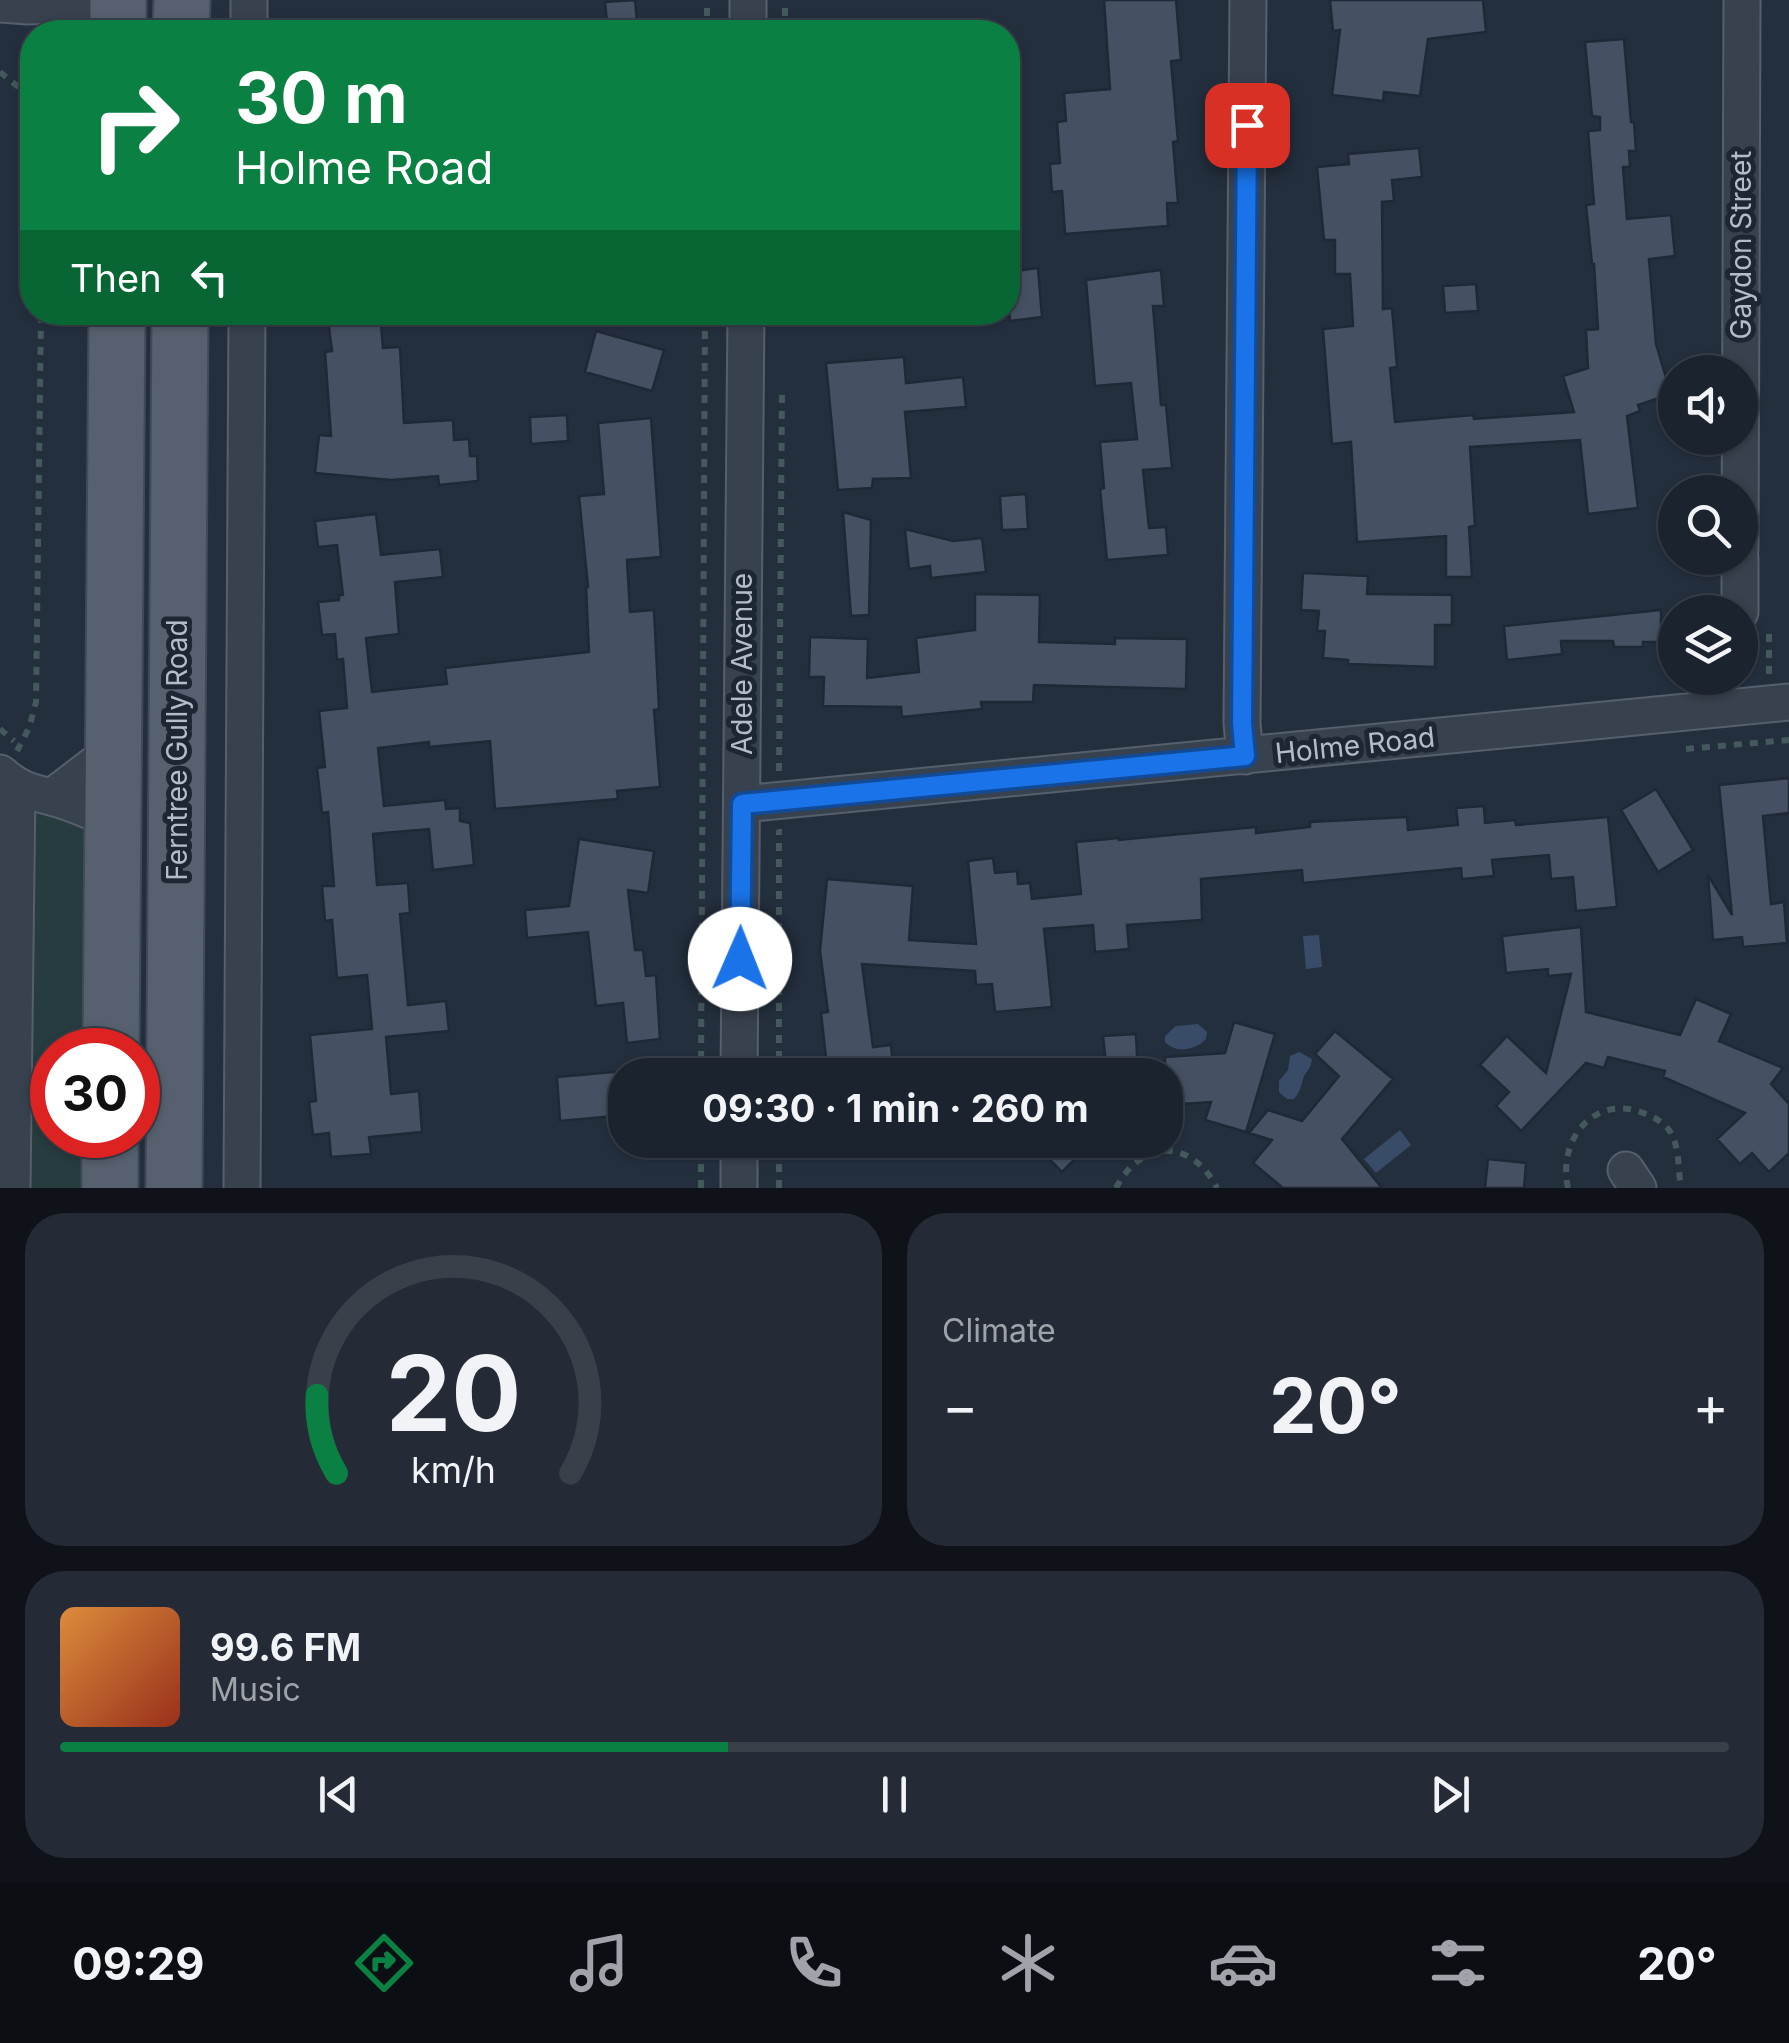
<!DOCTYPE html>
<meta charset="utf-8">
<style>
:root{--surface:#1b232e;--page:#242b36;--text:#f1f3f6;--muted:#a0a4aa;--line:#39404a;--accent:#0b8043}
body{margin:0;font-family:Inter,sans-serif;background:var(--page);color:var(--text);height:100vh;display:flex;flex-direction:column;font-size:38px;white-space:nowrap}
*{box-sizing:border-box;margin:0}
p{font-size:32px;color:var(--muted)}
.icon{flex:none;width:55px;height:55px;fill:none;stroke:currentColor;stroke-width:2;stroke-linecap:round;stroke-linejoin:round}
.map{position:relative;height:1188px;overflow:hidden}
.side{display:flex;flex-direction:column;gap:25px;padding:25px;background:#0f1319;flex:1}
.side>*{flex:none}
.guide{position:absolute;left:20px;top:20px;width:1000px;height:305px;border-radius:40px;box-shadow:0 2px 8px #0004,0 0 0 2px var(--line);background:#0b8043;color:#fff;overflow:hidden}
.controls{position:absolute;left:1658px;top:355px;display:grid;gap:20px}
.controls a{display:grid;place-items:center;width:100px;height:100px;border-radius:50%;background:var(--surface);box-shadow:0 2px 8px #0004,0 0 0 2px var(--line);font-size:50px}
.speed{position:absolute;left:30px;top:1028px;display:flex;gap:20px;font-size:50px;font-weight:700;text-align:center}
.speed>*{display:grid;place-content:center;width:130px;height:130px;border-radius:50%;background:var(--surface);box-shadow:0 2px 8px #0004,0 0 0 2px var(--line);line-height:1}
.speed .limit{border:15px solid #d22;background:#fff;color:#111}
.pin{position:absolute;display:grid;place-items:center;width:85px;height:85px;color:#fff;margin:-42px;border-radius:20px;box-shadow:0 5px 15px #0006}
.me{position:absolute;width:110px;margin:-55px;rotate:1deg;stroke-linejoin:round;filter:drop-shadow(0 0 8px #0008)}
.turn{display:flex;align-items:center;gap:35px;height:210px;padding:0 50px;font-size:45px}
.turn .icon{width:130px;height:130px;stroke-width:2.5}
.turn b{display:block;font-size:70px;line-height:85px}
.then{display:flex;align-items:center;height:95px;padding:0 50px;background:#0003;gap:20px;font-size:38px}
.big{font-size:75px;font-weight:700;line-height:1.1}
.side .card{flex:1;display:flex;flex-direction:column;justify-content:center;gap:15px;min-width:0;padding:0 35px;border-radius:40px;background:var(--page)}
.side .dial{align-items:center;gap:0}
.dial svg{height:260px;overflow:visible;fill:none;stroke:var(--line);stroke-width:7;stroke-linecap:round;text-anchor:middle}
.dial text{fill:var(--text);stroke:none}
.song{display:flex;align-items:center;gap:30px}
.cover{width:120px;height:120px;border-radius:15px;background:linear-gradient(135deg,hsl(30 70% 55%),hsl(10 70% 35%))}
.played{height:10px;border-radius:5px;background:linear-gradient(90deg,var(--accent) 40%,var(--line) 40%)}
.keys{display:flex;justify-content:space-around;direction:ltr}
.heat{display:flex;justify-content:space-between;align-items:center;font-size:55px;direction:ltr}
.side .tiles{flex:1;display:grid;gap:25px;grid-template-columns:1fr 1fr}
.card:last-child{grid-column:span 2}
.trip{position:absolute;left:608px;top:1058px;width:575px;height:100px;border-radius:40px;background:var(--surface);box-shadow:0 2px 8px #0004,0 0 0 2px var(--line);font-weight:700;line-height:100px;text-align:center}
.tab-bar{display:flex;height:160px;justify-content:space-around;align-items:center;background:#0b0e12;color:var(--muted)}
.tab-bar .icon{width:70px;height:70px}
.tab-bar .selected{color:var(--accent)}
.tab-bar b{font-size:45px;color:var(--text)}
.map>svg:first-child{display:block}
.green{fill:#263c3f}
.water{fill:#394c67}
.building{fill:#455162;stroke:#1f2835;stroke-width:2.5}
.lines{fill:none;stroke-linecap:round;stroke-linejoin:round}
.minor-casing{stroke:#565f6c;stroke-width:39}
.primary-casing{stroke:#414a57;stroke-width:59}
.path{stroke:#44595c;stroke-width:6;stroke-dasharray:8 8;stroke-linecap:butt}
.minor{stroke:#38414e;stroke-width:35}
.primary{stroke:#56606e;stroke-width:55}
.route-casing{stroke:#114b97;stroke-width:25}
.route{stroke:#1a73e8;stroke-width:18}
.labels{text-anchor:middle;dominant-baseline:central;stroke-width:10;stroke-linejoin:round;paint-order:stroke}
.street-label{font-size:28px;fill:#b4bcc9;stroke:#1d2633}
</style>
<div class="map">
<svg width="1789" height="1188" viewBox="0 0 1789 1188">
<rect width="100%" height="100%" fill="#242f3e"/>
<!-- green -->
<path class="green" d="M 17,787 L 112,820 L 111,1050 L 52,1050 L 52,1135 L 110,1135 L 110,1188 L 12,1188 Z"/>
<!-- water -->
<path class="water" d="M 1319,935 L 1322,967 L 1306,969 L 1303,936 Z
M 1198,1024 L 1207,1032 L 1206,1039 C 1196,1050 1176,1054 1165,1042 L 1165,1036 L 1176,1026 Z
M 1299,1052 L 1312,1059 C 1311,1068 1308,1069 1304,1076 C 1301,1085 1301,1091 1294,1099 L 1287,1099 L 1279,1092 L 1279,1081 L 1288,1070 L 1290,1056 Z
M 1400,1130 L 1411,1145 L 1376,1173 L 1364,1159 Z"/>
<!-- building -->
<path class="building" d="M 635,0 L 638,32 L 608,32 L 605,2 Z
M 1104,0 L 1176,0 L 1181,60 L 1171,61 L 1178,141 L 1173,142 L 1178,203 L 1167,203 L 1168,226 L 1065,234 L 1062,191 L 1052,192 L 1050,164 L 1060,163 L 1057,122 L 1066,121 L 1064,93 L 1110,89 Z
M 1330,0 L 1483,0 L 1486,32 L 1428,39 L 1420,96 L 1384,92 L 1383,101 L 1332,95 L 1340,30 L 1333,31 Z
M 1624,39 L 1631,122 L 1634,122 L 1636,151 L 1629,151 L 1630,167 L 1623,167 L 1627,219 L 1671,215 L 1675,256 L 1649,259 L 1656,344 L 1671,394 L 1638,405 L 1640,411 L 1627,416 L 1638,508 L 1588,514 L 1580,440 L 1470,447 L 1475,526 L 1469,527 L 1472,577 L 1446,577 L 1446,536 L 1357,542 L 1351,442 L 1332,444 L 1323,329 L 1353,326 L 1350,274 L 1335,274 L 1335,240 L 1324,240 L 1317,167 L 1349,164 L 1348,154 L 1419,148 L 1422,177 L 1392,180 L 1394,201 L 1382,202 L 1383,309 L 1392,308 L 1397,367 L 1390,368 L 1395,422 L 1473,415 L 1474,419 L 1574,412 L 1563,376 L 1588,368 L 1586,330 L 1598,329 L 1594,264 L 1592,264 L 1586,205 L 1594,204 L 1588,131 L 1600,130 L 1600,117 L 1592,116 L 1585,42 Z
M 1038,268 L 1042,317 L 1010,321 L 1008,299 L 1008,296 L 1011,294 L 1008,272 Z
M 1161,270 L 1164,306 L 1153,306 L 1161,405 L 1166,405 L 1172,468 L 1143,470 L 1149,528 L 1166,527 L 1168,555 L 1107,560 L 1100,489 L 1104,488 L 1100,442 L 1137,439 L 1131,383 L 1095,386 L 1086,280 Z
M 1476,284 L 1478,311 L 1445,313 L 1443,286 Z
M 327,312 L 380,312 L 383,348 L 400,347 L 404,423 L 453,420 L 454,440 L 469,439 L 470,456 L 477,456 L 478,481 L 439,485 L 438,476 L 391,480 L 315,473 L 319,435 L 331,436 L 325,352 L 332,351 Z
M 596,331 L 664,350 L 652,391 L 585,372 Z
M 904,357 L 906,383 L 963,377 L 966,407 L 905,412 L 911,478 L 873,479 L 872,488 L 838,490 L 826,363 Z
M 567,415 L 568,441 L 531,444 L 530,417 Z
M 651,418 L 661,557 L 627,560 L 630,612 L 654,610 L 659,709 L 654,710 L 660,787 L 617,791 L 618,799 L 495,809 L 490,741 L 429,747 L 429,742 L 378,748 L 384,806 L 445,800 L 446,809 L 460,808 L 460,821 L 470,823 L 474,865 L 433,870 L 429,829 L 373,834 L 377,885 L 408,883 L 410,913 L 400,914 L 408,1005 L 446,1001 L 449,1031 L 386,1037 L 391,1094 L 419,1091 L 422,1132 L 369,1137 L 371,1154 L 331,1157 L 329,1133 L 313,1135 L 309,1102 L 316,1101 L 310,1035 L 372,1029 L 367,975 L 337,978 L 332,920 L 325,921 L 322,886 L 334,886 L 328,812 L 322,813 L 317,768 L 325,767 L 319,711 L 347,708 L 343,659 L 337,660 L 335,634 L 322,635 L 318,602 L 339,600 L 339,595 L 343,595 L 337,545 L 318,547 L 315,521 L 376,514 L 381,555 L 440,549 L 443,577 L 395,582 L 399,634 L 366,638 L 372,692 L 447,684 L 445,668 L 589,652 L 586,587 L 588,587 L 579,496 L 604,494 L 598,423 Z
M 1026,494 L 1028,529 L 1002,530 L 1000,496 Z
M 843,512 L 871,520 L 869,615 L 851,616 Z
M 905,529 L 953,541 L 982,538 L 986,572 L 931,578 L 930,566 L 909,569 Z
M 1303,573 L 1368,576 L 1367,594 L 1452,595 L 1452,625 L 1435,625 L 1435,667 L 1348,664 L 1348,660 L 1323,658 L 1325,631 L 1317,631 L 1319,611 L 1301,610 Z
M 975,594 L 1040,595 L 1039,642 L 1115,644 L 1115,638 L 1187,639 L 1186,689 L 1034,685 L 1033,702 L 981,702 L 982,709 L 902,717 L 901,707 L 823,706 L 824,677 L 809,677 L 810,637 L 868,639 L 867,678 L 919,672 L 916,638 L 975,630 Z
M 1661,610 L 1661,642 L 1643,642 L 1643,647 L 1614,647 L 1613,641 L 1561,641 L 1562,654 L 1507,660 L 1504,626 Z
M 1789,778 L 1789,813 L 1763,816 L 1771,904 L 1784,902 L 1787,943 L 1743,947 L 1742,937 L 1713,940 L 1708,875 L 1732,915 L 1719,785 Z
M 1656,789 L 1693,850 L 1658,872 L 1621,810 Z
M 1484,806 L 1485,823 L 1515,820 L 1516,825 L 1608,817 L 1617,907 L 1576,911 L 1573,877 L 1551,879 L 1549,855 L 1492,860 L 1494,876 L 1462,879 L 1461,868 L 1303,883 L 1302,870 L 1201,879 L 1202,920 L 1127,925 L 1129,949 L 1095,952 L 1093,925 L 1044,929 L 1052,1007 L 995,1012 L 992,984 L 976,985 L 975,971 L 862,964 L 873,1047 L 891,1045 L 894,1075 L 828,1075 L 821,1013 L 828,1012 L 820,951 L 827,879 L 913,886 L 909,940 L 976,944 L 968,861 L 993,858 L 995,873 L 1017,871 L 1018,884 L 1030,883 L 1032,899 L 1081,894 L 1076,842 L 1119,838 L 1119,840 L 1256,827 L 1256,833 L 1310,827 L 1310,822 L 1407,817 L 1408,830 L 1458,825 L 1456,808 Z
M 579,839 L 654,851 L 648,893 L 628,890 L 635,950 L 643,950 L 646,976 L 656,975 L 660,1039 L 627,1043 L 623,1003 L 596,1006 L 588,932 L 527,938 L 525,910 L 569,906 Z
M 1581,927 L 1586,1012 L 1680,1035 L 1696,999 L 1731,1014 L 1719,1041 L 1783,1068 L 1771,1084 L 1789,1104 L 1789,1153 L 1769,1172 L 1752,1153 L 1740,1164 L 1717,1139 L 1745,1113 L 1663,1077 L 1665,1071 L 1608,1057 L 1604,1068 L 1586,1063 L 1521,1131 L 1496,1106 L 1509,1092 L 1480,1065 L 1507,1036 L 1546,1073 L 1571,974 L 1548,976 L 1548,969 L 1506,973 L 1502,936 Z
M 1234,1022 L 1275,1034 L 1246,1132 L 1205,1120 L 1211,1102 L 1165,1105 L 1165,1057 L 1225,1053 Z
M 1335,1031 L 1393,1079 L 1342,1139 L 1382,1188 L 1283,1188 L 1253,1163 L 1272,1140 L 1249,1133 L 1268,1110 L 1302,1121 L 1339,1076 L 1315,1054 Z
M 1136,1034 L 1138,1075 L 1107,1075 L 1103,1036 Z
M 625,1071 L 625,1115 L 560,1121 L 557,1077 Z
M 1030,1140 L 1094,1140 L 1062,1172 Z
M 1488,1159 L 1526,1163 L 1524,1188 L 1485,1188 Z"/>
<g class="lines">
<defs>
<path id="minor" d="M 0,4 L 28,6 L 118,3
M 249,32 L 249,0
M 748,32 L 748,0
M 1740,550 L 1742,0
M 1740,612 L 1740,558
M 1245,756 L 1242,723 L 1248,0
M 0,773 C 19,789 27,791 51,797 C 72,802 92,812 112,820
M 52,797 L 112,751
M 742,804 L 1789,702
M 739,1075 L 746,312
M 1626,1170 L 1638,1188
M 12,1188 L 17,787
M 242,1188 L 247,312
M 739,1188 L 739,1140"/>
<path id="primary" d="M 118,32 L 118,0
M 181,32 L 182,0
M 111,1050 L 117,312
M 110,1188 L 110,1135
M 174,1188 L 180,312"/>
</defs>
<!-- minor casing -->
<use href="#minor" class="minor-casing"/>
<!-- primary casing -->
<use href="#primary" class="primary-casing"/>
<!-- path -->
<path class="path" d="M 707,32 L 707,0
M 785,32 L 785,0
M 0,72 L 32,98
M 1769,674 L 1769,626
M 0,729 L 14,741
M 1686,749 L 1789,740
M 17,751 L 29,728 L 36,702 L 41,312
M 779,771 L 782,389
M 701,1075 L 705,312
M 779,1075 L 779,832 L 782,832
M 701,1188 L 701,1140
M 779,1188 L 779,1140
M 1116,1188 C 1142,1138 1192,1139 1217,1188
M 1568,1188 C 1557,1139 1595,1092 1646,1114 C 1656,1118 1666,1124 1671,1133 C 1680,1149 1678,1171 1681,1188"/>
<!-- minor -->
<use href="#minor" class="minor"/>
<!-- primary -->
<use href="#primary" class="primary"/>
</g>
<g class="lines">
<defs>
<path id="route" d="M 740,959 L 742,804 L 1245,756 L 1242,723 L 1247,125"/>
</defs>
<!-- route casing -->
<use href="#route" class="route-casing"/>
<!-- route -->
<use href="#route" class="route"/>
</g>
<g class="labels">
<!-- street labels -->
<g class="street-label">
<text transform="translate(1741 245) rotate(-90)">Gaydon Street</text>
<text transform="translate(742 664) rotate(-90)">Adele Avenue</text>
<text transform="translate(1355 745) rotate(-6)">Holme Road</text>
<text transform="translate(177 750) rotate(-90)">Ferntree Gully Road</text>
</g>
</g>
</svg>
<div class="controls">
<a><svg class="icon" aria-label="sound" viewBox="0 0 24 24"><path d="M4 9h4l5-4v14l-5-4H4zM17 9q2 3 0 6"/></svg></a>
<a><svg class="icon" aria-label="search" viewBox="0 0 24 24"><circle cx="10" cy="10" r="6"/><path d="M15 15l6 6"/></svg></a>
<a><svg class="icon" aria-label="layers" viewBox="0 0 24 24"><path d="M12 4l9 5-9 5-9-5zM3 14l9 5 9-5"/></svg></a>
</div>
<div class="speed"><div class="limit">30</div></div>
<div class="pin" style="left:1247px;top:125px;background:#d93025"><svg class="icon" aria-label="arrive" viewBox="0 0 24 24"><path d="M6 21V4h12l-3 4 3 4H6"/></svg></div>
<svg class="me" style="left:740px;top:959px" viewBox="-20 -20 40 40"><circle r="19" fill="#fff"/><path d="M0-13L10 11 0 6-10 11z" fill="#1a73e8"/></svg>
<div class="trip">09:30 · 1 min · 260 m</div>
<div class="guide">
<div class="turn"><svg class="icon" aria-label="right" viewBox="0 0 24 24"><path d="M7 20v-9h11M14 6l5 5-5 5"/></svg><div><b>30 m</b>Holme Road</div></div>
<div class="then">Then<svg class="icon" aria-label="left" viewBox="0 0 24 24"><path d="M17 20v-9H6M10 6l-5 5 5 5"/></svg></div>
</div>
</div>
<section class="side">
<div class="tiles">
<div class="card dial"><svg viewBox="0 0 100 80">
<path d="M14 69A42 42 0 1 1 86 69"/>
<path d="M14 69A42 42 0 0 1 8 45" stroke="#0b8043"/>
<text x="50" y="56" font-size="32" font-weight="700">20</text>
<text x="50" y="72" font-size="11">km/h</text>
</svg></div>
<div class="card"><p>Climate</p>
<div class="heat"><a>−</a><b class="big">20°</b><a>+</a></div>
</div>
<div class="card">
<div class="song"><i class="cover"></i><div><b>99.6 FM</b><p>Music</p></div></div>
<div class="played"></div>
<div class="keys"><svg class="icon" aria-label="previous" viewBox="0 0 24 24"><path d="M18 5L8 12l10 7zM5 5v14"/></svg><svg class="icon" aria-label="pause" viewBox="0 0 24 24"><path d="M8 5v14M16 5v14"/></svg><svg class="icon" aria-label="next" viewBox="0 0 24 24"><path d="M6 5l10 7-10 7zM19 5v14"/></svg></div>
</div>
</div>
</section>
<nav class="tab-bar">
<b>09:29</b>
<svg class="icon selected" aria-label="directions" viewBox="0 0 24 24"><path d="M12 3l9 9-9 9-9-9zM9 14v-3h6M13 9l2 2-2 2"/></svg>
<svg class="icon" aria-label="music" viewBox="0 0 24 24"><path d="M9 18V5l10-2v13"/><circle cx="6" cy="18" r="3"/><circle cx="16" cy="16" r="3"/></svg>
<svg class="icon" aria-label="phone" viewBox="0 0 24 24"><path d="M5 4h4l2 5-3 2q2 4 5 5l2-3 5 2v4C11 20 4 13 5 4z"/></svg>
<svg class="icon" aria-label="climate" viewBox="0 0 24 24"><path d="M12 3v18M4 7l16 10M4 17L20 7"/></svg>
<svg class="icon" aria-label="car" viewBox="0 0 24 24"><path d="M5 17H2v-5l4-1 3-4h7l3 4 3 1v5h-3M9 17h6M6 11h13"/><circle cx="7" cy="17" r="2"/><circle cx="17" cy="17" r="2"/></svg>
<svg class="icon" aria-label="filters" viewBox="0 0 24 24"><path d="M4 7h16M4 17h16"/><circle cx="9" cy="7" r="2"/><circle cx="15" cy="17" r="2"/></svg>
<b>20°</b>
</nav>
